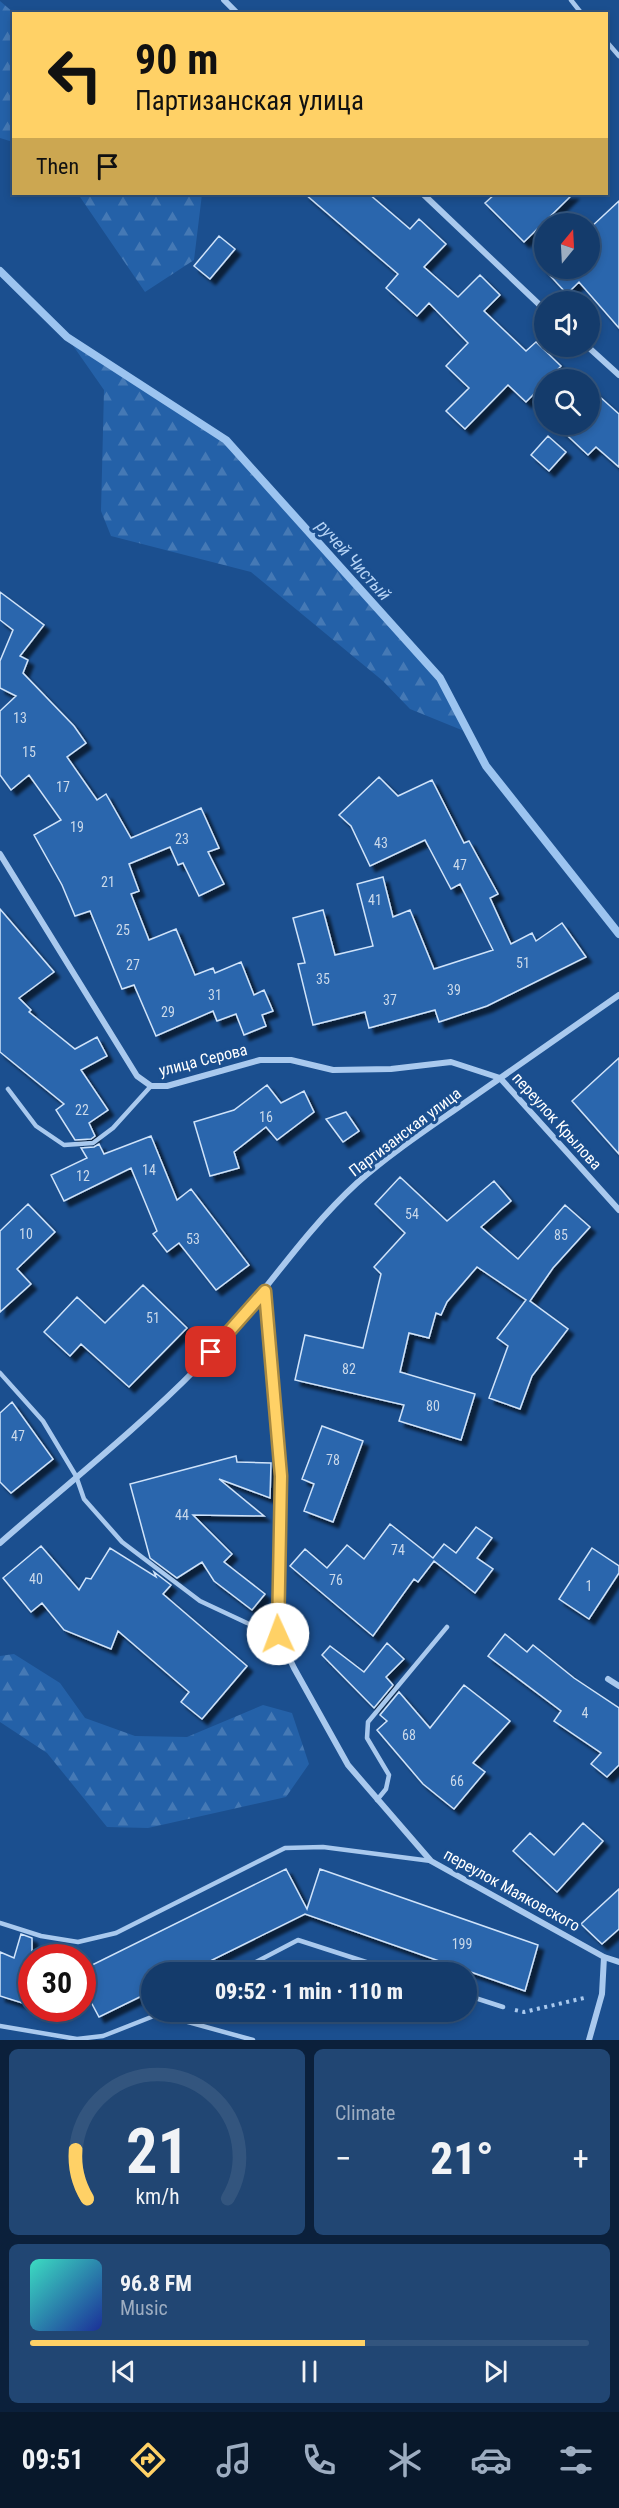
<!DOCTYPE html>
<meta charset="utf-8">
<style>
:root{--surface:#143b6b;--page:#214673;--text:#f1f3f6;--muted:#9dadc1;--line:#33557e;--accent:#ffd166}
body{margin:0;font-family:"Roboto Condensed",sans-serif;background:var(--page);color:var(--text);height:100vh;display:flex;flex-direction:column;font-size:22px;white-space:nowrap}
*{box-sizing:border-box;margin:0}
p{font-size:20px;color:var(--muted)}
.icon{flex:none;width:33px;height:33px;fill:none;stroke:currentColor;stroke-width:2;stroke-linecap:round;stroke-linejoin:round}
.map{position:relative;height:2040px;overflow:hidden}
.side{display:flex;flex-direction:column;gap:9px;padding:9px;background:#0b203b;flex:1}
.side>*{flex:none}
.hud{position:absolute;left:12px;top:12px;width:596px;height:183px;border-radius:0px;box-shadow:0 3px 9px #0003,0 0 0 2px var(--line);background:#ffd166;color:#111;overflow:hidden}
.needle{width:39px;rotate:18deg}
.fabs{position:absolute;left:534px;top:213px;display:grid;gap:12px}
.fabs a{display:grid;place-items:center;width:66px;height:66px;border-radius:50%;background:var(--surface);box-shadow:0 3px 9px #0003,0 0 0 2px var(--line);font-size:30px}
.speed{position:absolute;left:18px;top:1944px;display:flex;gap:12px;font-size:30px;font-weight:700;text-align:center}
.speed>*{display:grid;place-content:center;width:78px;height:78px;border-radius:50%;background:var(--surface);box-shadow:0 3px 9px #0003,0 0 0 2px var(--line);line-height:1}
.speed .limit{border:9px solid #d22;background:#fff;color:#111}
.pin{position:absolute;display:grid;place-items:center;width:51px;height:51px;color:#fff;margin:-26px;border-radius:12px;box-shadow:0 3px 9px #0006}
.me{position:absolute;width:66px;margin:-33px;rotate:358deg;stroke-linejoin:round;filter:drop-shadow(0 0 4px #0008)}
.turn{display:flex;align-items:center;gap:21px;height:126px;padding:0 24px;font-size:27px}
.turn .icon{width:78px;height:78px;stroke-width:2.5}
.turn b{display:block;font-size:42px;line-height:51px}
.then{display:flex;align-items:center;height:57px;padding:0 24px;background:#0003;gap:12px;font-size:22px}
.big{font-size:45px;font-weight:800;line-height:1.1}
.side .widget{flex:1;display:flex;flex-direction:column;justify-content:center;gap:9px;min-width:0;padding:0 21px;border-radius:9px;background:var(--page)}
.side .dial{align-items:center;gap:0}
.dial svg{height:156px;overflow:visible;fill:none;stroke:var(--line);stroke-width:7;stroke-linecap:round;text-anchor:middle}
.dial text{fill:var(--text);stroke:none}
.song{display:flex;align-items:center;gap:18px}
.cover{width:72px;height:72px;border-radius:9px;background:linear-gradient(135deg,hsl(170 70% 55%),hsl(230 70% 35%))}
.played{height:6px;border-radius:3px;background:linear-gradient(90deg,var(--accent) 60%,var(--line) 60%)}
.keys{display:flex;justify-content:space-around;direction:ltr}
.heat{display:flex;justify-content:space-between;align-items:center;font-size:33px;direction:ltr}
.side .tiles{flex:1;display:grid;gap:9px;grid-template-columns:1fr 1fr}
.widget:last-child{grid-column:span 2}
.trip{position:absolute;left:141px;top:1962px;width:336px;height:60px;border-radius:30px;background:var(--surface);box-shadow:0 3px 9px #0003,0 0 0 2px var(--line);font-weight:800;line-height:60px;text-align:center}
.tabs{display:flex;height:96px;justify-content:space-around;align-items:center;background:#08182b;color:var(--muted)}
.tabs .icon{width:42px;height:42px}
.tabs .current{color:var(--accent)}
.tabs b{font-size:27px;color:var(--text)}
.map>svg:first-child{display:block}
.forest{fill:url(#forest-firs)}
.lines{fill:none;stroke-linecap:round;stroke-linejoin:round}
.stream{stroke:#9cc4f0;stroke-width:8}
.building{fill:#2a66ad;stroke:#cfe3fa;stroke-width:1.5;filter:url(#shadow)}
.path{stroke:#a9c9ee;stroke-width:4;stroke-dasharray:3 4.5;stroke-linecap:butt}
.lane{stroke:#a9c9ee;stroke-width:4.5}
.street{stroke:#a9c9ee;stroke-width:6}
.route-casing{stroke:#a68842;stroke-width:15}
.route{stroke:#ffd166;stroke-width:10}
.labels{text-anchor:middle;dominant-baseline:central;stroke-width:6;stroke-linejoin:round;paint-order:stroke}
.number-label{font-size:14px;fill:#cad9ea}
.street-label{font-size:16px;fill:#fff;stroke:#1b4f8f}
.water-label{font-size:18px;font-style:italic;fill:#b5d3f5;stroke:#1b4f8f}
</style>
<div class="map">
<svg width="619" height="2040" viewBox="0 0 619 2040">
<defs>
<pattern id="forest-firs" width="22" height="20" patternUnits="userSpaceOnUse" patternTransform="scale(1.5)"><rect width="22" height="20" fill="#2461a8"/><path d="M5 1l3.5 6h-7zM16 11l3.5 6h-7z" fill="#4579b5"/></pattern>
<filter id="shadow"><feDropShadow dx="5.5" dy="5.5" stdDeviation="1.5" flood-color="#0009"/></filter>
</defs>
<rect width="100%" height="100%" fill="#1b4f8f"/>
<!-- forest -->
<path class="forest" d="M 0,1 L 14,13 L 13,142 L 0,138 Z
M 78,194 L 202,194 L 194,260 L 145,292 Z
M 67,337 L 226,440 L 440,678 L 469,733 L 410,709 L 383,681 L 251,572 L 111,536 L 101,511 L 104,390 Z
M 14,1654 L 60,1683 L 85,1718 L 135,1736 L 187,1737 L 263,1705 L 292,1713 L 309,1764 L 286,1797 L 148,1828 L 107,1827 L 47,1753 L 0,1722 L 0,1656 Z"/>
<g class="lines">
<!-- stream -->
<path class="stream" d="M 0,271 L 67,337 L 226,440 L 440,678 L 486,766 L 619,934"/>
</g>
<!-- building -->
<path class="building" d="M 305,194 L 369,194 L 410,229 L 419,219 L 446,244 L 424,267 L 458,297 L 480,275 L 500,295 L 484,311 L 526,351 L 536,342 L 561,366 L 548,380 L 544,380 L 544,384 L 526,402 L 508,385 L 465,429 L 446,411 L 469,388 L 446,366 L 468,343 L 429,303 L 417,316 L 386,288 L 398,274 Z
M 495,194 L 573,194 L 524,242 L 485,203 Z
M 619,201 L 619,328 L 579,282 L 567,294 L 543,268 L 590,268 L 590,228 Z
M 219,236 L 235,249 L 210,279 L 194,266 Z
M 590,388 L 619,414 L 619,467 L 596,447 L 588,455 L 555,424 L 590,424 Z
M 548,436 L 566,452 L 549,471 L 531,455 Z
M 0,592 L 44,625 L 20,656 L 28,660 L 23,673 L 74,726 L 86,743 L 67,757 L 97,800 L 106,794 L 131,838 L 201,808 L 219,848 L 208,852 L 224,884 L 199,896 L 183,863 L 178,865 L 170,847 L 129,864 L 139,891 L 131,894 L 149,940 L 176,929 L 195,975 L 213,968 L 215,973 L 241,962 L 254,995 L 264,990 L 273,1011 L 262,1015 L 266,1026 L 244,1035 L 236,1014 L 217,1021 L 213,1011 L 156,1036 L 134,985 L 122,989 L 90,911 L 75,916 L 62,885 L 34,835 L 61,820 L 29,775 L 11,790 L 0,775 L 0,711 L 16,696 L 0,688 L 0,661 L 13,630 L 0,620 Z
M 379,777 L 398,796 L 432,780 L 464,843 L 469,841 L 498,894 L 490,898 L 511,944 L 532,933 L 536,941 L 562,923 L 586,957 L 487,1006 L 439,1022 L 435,1010 L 369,1028 L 365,1012 L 313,1025 L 298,964 L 305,963 L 293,918 L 323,910 L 335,955 L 373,946 L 357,884 L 383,877 L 393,917 L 410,910 L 434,969 L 493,950 L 460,884 L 451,889 L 425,840 L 370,866 L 351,826 L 339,815 Z
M 0,909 L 54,972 L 19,998 L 31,1010 L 29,1012 L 75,1049 L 97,1037 L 107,1056 L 81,1070 L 108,1110 L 89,1123 L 95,1136 L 91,1139 L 75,1140 L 56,1110 L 64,1104 L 0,1052 Z
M 619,1058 L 619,1154 L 572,1101 Z
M 267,1085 L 281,1103 L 304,1091 L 314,1112 L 277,1140 L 266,1127 L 234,1152 L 239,1168 L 210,1176 L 194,1122 L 234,1110 Z
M 346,1112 L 359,1131 L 343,1142 L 326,1119 Z
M 151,1136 L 177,1200 L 191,1189 L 249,1265 L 216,1290 L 179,1243 L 167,1252 L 153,1234 L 157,1231 L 131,1168 L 64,1201 L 51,1175 L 87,1158 L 81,1148 L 94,1147 L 99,1144 L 104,1154 Z
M 400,1177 L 447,1221 L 494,1181 L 511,1201 L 481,1227 L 518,1259 L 565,1205 L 590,1227 L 553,1268 L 530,1301 L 568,1329 L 532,1376 L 520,1409 L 489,1398 L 508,1346 L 497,1338 L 526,1300 L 477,1267 L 447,1302 L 441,1315 L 436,1313 L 429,1338 L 409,1333 L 400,1372 L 475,1394 L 461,1440 L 399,1421 L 404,1405 L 295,1380 L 305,1335 L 363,1348 L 381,1274 L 374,1267 L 405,1233 L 375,1204 Z
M 28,1204 L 55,1232 L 17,1269 L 31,1284 L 0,1312 L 0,1231 Z
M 143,1285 L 187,1328 L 129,1387 L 81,1344 L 70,1356 L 44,1332 L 77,1297 L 105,1323 Z
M 12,1402 L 53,1459 L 11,1493 L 0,1482 L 0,1413 Z
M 322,1426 L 363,1441 L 333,1522 L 304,1511 L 314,1484 L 302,1479 Z
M 236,1456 L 237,1462 L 271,1463 L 270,1498 L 219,1479 L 264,1516 L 193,1515 L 232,1554 L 224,1562 L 265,1594 L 252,1610 L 214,1581 L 202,1562 L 177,1578 L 150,1558 L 130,1484 Z
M 390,1524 L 433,1558 L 444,1544 L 456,1553 L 476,1527 L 492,1538 L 477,1558 L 493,1569 L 475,1593 L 434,1561 L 418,1582 L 414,1579 L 373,1636 L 290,1566 L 305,1549 L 327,1568 L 347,1545 L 364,1559 Z
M 41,1546 L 79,1590 L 86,1578 L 91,1579 L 110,1548 L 156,1577 L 154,1572 L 171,1585 L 163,1594 L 247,1666 L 202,1719 L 181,1702 L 189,1692 L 118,1631 L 111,1649 L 64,1630 L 42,1603 L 31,1612 L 3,1578 Z
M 592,1548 L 619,1566 L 619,1573 L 589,1619 L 559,1599 Z
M 505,1634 L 527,1652 L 533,1645 L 574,1678 L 619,1708 L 619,1765 L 607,1777 L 591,1764 L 601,1753 L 554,1721 L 561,1711 L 488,1656 Z
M 387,1643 L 404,1659 L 386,1677 L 393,1685 L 374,1708 L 322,1655 L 330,1646 L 364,1672 Z
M 464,1685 L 510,1721 L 473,1763 L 485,1772 L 454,1809 L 423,1784 L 377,1730 L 387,1721 L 380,1715 L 399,1692 L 430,1728 Z
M 583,1823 L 603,1841 L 557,1892 L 513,1851 L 530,1833 L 554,1855 Z
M 286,1869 L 307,1909 L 320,1869 L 538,1945 L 525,1991 L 305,1914 L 188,1972 L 152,1972 L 152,1991 L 99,2017 L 82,1985 L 82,1970 Z
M 619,1889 L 619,1929 L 602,1944 L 581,1924 Z
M 21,1934 L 32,1938 L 32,2006 L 0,1996 L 0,1952 L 14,1958 Z"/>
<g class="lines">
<!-- path -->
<path class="path" d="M 515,2010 L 524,2012 L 584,1998"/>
<!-- lane -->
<path class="lane" d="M 571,0 L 582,14
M 606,41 L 619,56
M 8,1089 L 36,1126 L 64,1145 L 93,1143 L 113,1128 L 151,1086
M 0,1373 L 43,1421 L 76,1476 L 84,1499 L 122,1542 L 200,1601 L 247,1623 L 278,1634
M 377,1800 L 386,1789 L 389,1775 L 367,1738 L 368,1722 L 447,1627
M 0,1923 L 41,1936 L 78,1942 L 116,1933 L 285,1848 L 323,1847 L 431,1861
M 237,1972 L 298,1940 L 397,1972
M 466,1995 L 503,2007
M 159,2014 L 253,2040
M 0,2026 L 77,2039 L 103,2036 L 164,2012"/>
<!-- street -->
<path class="street" d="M 224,0 L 238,14
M 423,194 L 544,309
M 587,346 L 619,375
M 0,854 L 137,1076 L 151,1086 L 167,1086 L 260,1060 L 291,1060 L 333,1070 L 391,1069 L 451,1062 L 500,1078 L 619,1210
M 265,1291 L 281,1476 L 278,1634 L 294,1668 L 348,1765 L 431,1861 L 604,1957 L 619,1962
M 0,1543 C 66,1485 135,1431 197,1368 C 254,1310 297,1238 357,1183 C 391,1153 429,1128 466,1102 C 517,1066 568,1031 619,995
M 608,1679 L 619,1686
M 589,2040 L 602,1994 L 604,1957"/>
</g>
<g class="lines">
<defs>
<path id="route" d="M 211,1352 L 265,1291 L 281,1476 L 278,1634"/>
</defs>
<!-- route casing -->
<use href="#route" class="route-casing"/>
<!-- route -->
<use href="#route" class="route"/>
</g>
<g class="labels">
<!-- number labels -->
<g class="number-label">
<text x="20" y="718">13</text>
<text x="29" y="752">15</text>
<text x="63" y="787">17</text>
<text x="77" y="827">19</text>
<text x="182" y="839">23</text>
<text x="381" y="843">43</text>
<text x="460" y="865">47</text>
<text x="108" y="882">21</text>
<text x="375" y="900">41</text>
<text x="123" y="930">25</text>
<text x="523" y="963">51</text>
<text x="133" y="965">27</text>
<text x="323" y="979">35</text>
<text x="454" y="990">39</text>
<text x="215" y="995">31</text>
<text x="390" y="1000">37</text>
<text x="168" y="1012">29</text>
<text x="82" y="1110">22</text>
<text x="266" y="1117">16</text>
<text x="149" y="1170">14</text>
<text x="83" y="1176">12</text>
<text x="412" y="1214">54</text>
<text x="26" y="1234">10</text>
<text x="561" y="1235">85</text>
<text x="193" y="1239">53</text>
<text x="153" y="1318">51</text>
<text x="349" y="1369">82</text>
<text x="433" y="1406">80</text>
<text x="18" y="1436">47</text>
<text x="333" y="1460">78</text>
<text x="182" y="1515">44</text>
<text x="398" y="1550">74</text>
<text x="36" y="1579">40</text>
<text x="336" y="1580">76</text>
<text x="589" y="1586">1</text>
<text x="585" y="1713">4</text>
<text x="409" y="1735">68</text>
<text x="457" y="1781">66</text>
<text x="462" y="1944">199</text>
</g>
<!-- street labels -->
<g class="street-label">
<text transform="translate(203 1060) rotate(-14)">улица Серова</text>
<text transform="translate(557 1121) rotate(48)">переулок Крылова</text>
<text transform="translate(405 1132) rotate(-37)">Партизанская улица</text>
<text transform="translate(512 1890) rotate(29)">переулок Маяковского</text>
</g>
<!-- water labels -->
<g class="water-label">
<text transform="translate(354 560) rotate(48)">ручей Чистый</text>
</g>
</g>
</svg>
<div class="fabs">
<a><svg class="needle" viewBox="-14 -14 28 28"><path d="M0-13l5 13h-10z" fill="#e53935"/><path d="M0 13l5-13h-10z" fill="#9dadc1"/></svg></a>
<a><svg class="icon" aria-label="sound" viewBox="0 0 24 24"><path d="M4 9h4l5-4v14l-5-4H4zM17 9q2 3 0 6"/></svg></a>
<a><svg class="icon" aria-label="search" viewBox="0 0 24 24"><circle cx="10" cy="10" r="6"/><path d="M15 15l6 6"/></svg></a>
</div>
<div class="speed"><div class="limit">30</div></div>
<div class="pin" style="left:211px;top:1352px;background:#d93025"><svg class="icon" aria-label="arrive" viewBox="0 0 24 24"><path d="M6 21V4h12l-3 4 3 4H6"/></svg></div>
<svg class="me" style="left:278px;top:1634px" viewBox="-20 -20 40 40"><circle r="19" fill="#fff"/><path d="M0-13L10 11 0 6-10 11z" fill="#ffd166"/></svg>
<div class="trip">09:52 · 1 min · 110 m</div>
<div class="hud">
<div class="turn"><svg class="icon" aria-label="left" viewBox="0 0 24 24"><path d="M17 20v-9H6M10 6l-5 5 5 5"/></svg><div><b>90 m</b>Партизанская улица</div></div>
<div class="then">Then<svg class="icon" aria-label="arrive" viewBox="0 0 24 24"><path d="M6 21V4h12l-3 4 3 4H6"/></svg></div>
</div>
</div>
<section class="side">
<div class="tiles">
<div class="widget dial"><svg viewBox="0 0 100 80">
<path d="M14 69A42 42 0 1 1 86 69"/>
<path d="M14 69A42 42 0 0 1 8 44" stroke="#ffd166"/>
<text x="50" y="56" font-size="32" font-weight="700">21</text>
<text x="50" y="72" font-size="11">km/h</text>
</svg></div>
<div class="widget"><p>Climate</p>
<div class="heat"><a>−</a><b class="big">21°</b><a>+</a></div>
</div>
<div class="widget">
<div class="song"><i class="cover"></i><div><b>96.8 FM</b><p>Music</p></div></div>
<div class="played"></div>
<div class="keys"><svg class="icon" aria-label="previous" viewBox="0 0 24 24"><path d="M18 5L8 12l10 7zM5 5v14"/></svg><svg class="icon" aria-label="pause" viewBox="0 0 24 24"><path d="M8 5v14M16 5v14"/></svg><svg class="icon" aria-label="next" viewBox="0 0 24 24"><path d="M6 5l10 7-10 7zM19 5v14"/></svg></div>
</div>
</div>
</section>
<nav class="tabs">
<b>09:51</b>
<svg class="icon current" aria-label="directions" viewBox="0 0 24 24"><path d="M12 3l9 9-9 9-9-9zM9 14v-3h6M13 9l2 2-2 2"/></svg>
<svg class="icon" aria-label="music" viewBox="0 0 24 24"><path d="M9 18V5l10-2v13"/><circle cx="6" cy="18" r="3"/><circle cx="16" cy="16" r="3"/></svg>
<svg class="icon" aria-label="phone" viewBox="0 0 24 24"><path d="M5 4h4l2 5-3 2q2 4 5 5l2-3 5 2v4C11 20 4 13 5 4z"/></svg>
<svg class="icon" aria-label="climate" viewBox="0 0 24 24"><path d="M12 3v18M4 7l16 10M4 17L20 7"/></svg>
<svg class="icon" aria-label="car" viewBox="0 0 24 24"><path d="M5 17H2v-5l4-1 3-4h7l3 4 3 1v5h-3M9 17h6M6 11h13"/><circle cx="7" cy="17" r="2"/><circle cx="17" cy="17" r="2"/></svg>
<svg class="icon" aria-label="filters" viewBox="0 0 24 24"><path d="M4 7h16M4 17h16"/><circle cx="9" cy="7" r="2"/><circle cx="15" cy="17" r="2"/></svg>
</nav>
